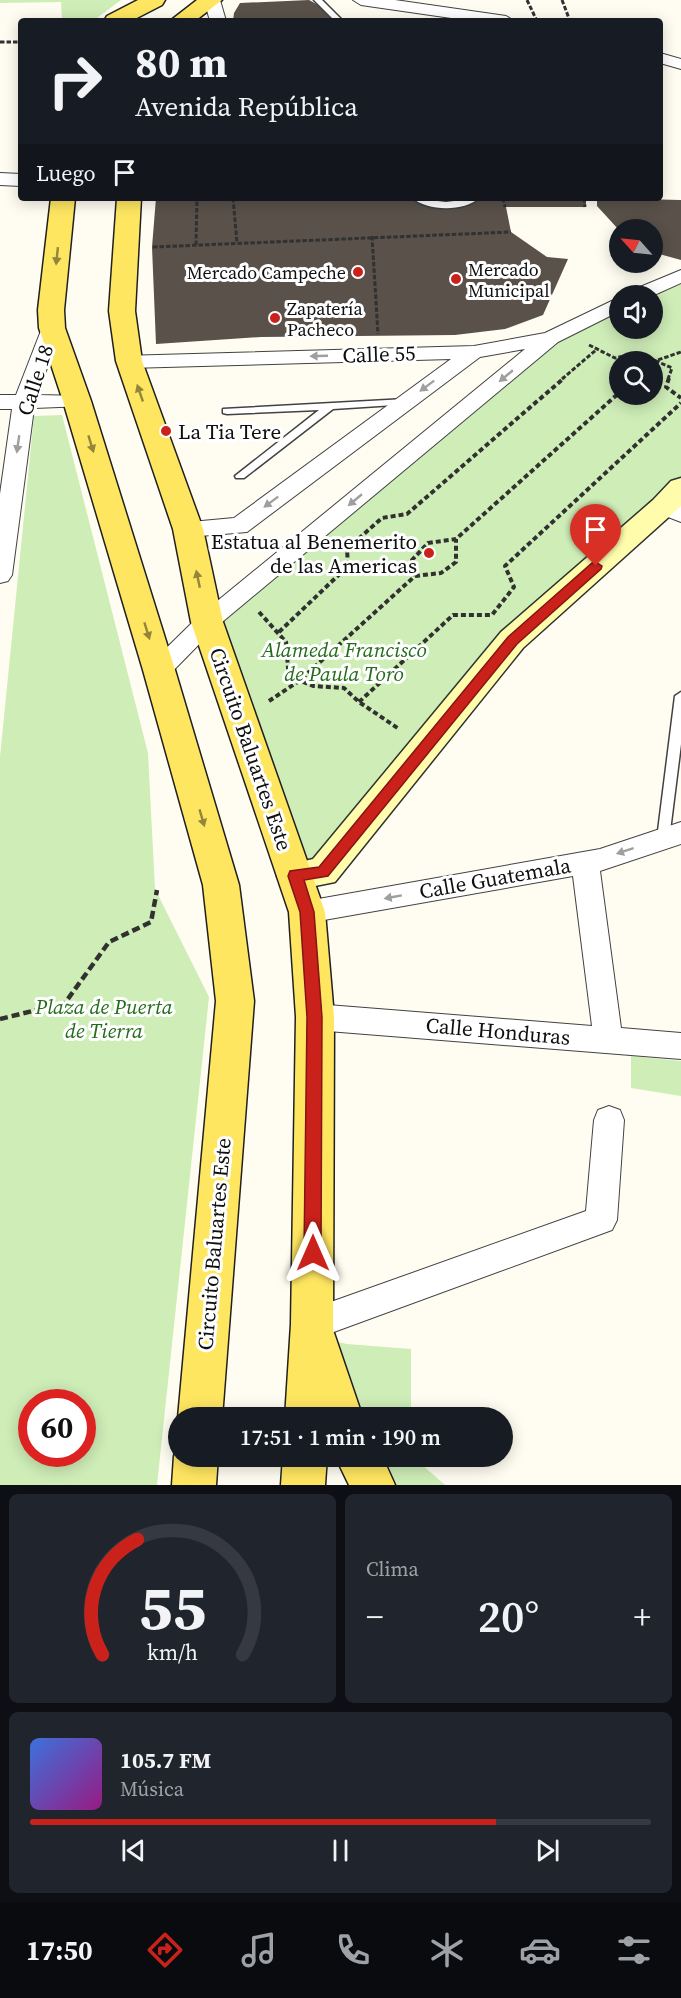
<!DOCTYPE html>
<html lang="es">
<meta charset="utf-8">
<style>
:root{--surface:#171b24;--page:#20242c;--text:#f1f3f6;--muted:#9ea1a6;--line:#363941;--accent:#ca221b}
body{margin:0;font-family:"Source Serif 4",serif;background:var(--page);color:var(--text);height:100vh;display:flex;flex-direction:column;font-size:22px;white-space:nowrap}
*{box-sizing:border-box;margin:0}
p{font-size:20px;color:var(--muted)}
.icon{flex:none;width:33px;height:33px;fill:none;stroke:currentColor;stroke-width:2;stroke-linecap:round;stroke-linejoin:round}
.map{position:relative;height:1485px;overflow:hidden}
.details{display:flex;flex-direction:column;gap:9px;padding:9px;background:#0d0f14;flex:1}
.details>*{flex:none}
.guide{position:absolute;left:18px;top:18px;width:645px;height:183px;border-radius:6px;box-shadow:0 3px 15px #0003;background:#171b24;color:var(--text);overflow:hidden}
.needle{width:39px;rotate:297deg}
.controls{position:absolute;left:609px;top:219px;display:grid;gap:12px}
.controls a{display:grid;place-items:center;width:54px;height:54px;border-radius:50%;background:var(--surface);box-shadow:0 3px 15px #0003;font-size:30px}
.speed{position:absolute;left:18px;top:1389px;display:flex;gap:12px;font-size:30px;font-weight:700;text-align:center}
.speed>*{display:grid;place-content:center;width:78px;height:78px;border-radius:50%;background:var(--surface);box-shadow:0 3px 15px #0003;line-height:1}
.speed .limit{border:9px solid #d22;background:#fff;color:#111}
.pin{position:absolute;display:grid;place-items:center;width:51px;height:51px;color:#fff;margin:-62px -26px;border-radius:50% 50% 50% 0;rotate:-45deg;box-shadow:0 0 6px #0007}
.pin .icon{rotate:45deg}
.me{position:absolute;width:66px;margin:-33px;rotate:0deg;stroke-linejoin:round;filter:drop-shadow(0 0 4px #0008)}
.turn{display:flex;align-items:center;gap:21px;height:126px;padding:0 18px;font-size:27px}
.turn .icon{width:78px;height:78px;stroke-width:2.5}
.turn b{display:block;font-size:42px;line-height:51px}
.then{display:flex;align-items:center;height:57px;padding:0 18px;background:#0003;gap:12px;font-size:22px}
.big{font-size:45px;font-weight:600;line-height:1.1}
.details .card{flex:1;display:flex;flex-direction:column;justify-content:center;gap:9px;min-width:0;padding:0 21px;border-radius:9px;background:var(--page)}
.details .dial{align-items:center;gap:0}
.dial svg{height:156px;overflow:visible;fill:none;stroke:var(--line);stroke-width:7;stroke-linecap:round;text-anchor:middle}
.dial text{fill:var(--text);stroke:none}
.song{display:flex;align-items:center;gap:18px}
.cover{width:72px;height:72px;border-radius:9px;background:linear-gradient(135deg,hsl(220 70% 55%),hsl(310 70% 35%))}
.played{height:6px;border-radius:3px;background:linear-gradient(90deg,var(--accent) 75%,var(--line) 75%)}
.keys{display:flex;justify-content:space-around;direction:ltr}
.heat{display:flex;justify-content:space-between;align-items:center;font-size:33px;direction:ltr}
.details .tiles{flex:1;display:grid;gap:9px;grid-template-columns:1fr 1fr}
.card:last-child{grid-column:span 2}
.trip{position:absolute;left:168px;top:1407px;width:345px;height:60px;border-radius:30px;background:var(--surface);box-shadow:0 3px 15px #0003;font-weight:600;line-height:60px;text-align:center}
.dock{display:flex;height:96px;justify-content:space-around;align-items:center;background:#090b0e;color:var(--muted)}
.dock .icon{width:42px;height:42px}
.dock .selected{color:var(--accent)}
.dock b{font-size:27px;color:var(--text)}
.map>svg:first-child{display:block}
.green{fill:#ceedb7;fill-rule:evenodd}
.building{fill:#59514a}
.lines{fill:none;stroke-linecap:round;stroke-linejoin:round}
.lane-casing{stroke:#424242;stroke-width:3}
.street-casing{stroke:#424242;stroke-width:2}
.secondary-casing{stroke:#313131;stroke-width:3}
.primary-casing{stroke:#202020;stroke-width:3}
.path-far2{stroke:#313131;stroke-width:3;stroke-dasharray:4.5 2;stroke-linecap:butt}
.path-far1{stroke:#313131;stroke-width:4;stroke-dasharray:5 3;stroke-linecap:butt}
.path{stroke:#313131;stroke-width:4.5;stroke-dasharray:8 4;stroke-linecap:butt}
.lane{fill:#fff;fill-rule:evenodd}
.street{fill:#fff;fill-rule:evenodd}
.secondary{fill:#fffdac;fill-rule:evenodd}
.primary{fill:#ffe661;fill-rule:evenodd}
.oneway{fill:#93853c}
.oneway2{fill:#9f9f9f}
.route{fill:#ca221b;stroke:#831612;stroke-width:1.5}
.poi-dot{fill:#ca221b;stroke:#fff;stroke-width:2}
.labels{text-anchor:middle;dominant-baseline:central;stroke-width:6;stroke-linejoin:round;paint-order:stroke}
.far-poi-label{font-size:18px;fill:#0f0f0f;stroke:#fff;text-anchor:start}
.street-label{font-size:21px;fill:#0f0f0f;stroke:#fff}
.poi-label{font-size:21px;fill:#0f0f0f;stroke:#fff;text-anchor:start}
.park-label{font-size:21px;font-style:italic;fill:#236c19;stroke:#fff}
</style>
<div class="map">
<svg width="681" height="1485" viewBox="0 0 681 1485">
<rect width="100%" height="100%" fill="#fffdf1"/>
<!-- green -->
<path class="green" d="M 0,0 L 121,0 L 93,21 L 62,21 L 61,2 L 0,3 Z
M 681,276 L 681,488 L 512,640 L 323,872 L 295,876 L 207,622 L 551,338 L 619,303 L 620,328 L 652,328 L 652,296 ZM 620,362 L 652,362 L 652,394 L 620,394 Z
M 62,415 L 148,753 L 155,889 L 209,997 L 157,1485 L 0,1485 L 0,757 L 34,416 ZM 82,1402 L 82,1454 L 32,1454 L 32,1402 Z
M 631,1056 L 681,1061 L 681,1096 L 631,1088 Z
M 328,1340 L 347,1344 L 411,1349 L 411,1417 L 355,1417 Z
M 369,1457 L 413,1457 L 445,1485 L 382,1485 Z"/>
<!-- building -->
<path class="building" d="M 309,0 L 331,12 L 341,21 L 233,21 L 234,13 L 240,3 Z
M 156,198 L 586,198 L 586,207 L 506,207 L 511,232 L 547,257 L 568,259 L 543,315 L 505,329 L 455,335 L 261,337 L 156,344 L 152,247 Z
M 597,198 L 681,200 L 681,260 L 652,252 L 652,230 L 619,230 L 597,206 Z"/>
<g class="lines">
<defs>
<path id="lane" d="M 314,0 L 322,0 L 343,21 L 335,21 Z
M 412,198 L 446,202 L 479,198 C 464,212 427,211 412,198 Z
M 406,399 L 411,402 L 410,404 L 333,409 L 244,478 L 236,478 L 235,476 L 319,410 L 227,414 L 223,413 L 223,409 Z
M 681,692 L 681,744 L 669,839 L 667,843 L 659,843 L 657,839 L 675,696 Z"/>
<path id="street" d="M 204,0 L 220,0 L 226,21 L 210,21 Z
M 353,0 L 395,0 L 506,16 L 514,21 L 472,21 L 361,5 Z
M 660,53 L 681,59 L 681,69 L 660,63 Z
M 0,173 L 21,174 L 21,186 L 0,185 Z
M 681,270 L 681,283 L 652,296 L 625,296 L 628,292 Z
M 620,297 L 620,311 L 558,342 L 215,628 L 168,676 L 159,679 L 150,676 L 147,670 L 150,664 L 199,616 L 525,349 L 480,357 L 247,532 L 188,537 L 180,535 L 177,529 L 180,523 L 234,518 L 451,359 L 129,368 L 122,366 L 119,361 L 122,356 L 474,346 L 545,333 Z
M 52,322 L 59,324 L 62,328 L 37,395 L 85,396 L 88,401 L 85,406 L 34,408 L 12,575 L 8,581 L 0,583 L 0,494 L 12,409 L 0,409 L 0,395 L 16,395 L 42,328 L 45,324 Z
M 663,499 L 681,505 L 681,522 L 655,512 L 652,507 L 655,502 Z
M 681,822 L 681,844 L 600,871 L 621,1028 L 681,1033 L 681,1059 L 315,1030 L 305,1026 L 301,1017 L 305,1008 L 315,1004 L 592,1026 L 573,876 L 307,923 L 297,920 L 293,912 L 297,904 L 307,901 L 600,849 Z
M 609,1106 L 620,1110 L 624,1120 L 617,1220 L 612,1230 L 312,1340 L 300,1335 L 296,1324 L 300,1313 L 586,1211 L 594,1120 L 598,1110 Z"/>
<path id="secondary" d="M 681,478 L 681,506 L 523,648 L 335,882 L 295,890 L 283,886 L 277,876 L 283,866 L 313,859 L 501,632 L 653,500 L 671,481 Z"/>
<path id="primary" d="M 138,0 L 165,0 L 162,5 L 131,21 L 104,21 L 107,16 Z
M 197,0 L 222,0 L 195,21 L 170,21 Z
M 51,198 L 75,198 L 64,310 L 65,328 L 91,401 L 175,670 L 239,885 L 254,1001 L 222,1418 L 178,1418 L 216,1001 L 203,885 L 143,670 L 63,401 L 39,328 L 38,310 Z
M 117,198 L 141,198 L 135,311 L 142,361 L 203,529 L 223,622 L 325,912 L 334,1017 L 333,1330 L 363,1418 L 285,1418 L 291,1324 L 296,1017 L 289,912 L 191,622 L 173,529 L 116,361 L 109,311 Z
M 178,1445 L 178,1456 L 218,1456 L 216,1485 L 172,1485 L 174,1456 Z
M 283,1456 L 327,1456 L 325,1485 L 281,1485 Z
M 335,1456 L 382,1456 L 395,1485 L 349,1485 Z"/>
</defs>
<!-- lane casing -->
<use href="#lane" class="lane-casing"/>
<!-- street casing -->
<use href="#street" class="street-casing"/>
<!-- secondary casing -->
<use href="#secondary" class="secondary-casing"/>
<!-- primary casing -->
<use href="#primary" class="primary-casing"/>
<!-- path-far2 -->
<path class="path-far2" d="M 527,0 L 537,21
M 562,0 L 570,21
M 0,42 L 21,42
M 233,198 L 237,243
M 503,198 L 505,207
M 584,198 L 585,207
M 372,236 L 378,334
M 196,245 L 197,198
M 153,247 L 511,232
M 589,345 L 615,358 L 638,353 L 672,368 L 668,379
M 652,362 L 681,352
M 562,379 L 596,350"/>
<!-- path-far1 -->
<path class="path-far1" d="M 669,378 L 666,387 L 681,398
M 415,576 L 441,573 L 456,562 L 456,539
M 259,612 L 286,642 L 288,668 L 292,677 L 313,686 L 344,688 L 359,702 L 399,729
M 279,632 L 348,566 L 347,549 L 382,518 L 407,514 L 564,378
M 269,701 L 299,681 L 415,576 L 412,560 L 428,543 L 456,539 L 620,392
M 359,702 L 453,615 L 492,615 L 514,587 L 505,566 L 681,403"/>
<!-- path -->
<path class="path" d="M 0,1019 L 65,1003 L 109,942 L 151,922 L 157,890"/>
<!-- lane -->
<use href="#lane" class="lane"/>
<!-- street -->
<use href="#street" class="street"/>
<!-- secondary -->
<use href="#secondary" class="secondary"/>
<!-- primary -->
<use href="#primary" class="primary"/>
</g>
<!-- one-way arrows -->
<defs><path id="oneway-solid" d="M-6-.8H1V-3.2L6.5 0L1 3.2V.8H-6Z" transform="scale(1.5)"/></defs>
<g class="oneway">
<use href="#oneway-solid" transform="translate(57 256) rotate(96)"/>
<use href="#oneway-solid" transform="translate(140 393) rotate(-109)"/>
<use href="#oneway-solid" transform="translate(91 444) rotate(73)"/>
<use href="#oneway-solid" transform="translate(198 579) rotate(-102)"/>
<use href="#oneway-solid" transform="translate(147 631) rotate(73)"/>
<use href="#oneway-solid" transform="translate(202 818) rotate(74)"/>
</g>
<g class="oneway2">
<use href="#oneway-solid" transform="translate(319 356) rotate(178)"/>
<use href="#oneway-solid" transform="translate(506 376) rotate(140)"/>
<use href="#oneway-solid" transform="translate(427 386) rotate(143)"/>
<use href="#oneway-solid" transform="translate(18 444) rotate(98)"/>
<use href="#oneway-solid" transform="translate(355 500) rotate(140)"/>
<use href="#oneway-solid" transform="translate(271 502) rotate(143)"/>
<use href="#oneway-solid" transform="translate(625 851) rotate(162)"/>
<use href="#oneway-solid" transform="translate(393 897) rotate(170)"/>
</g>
<!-- route -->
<path class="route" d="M 596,562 L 602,566 L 601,569 L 517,644 L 328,876 L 304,880 L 314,912 L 322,1017 L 321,1253 L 319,1259 L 313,1261 L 307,1259 L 304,1253 L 307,1017 L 300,912 L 288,876 L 290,871 L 319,867 L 508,637 L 592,563 Z"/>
<!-- markers -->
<g class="poi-dot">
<circle cx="358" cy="272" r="6"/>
<circle cx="456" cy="279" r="6"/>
<circle cx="275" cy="318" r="6"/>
<circle cx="166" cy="431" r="6"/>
<circle cx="429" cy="553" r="6"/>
</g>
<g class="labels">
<!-- far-poi labels -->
<g class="far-poi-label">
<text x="468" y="269">Mercado<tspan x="468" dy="21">Municipal</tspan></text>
<text x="346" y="272" text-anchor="end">Mercado Campeche</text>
<text x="287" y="308">Zapatería<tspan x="287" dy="21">Pacheco</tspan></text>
</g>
<!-- street labels -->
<g class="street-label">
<text transform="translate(379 354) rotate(-2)">Calle 55</text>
<text transform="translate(35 380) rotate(-72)">Calle 18</text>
<text transform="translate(251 749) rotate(71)">Circuito Baluartes Este</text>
<text transform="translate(495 878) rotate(-10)">Calle Guatemala</text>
<text transform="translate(498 1031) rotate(5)">Calle Honduras</text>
<text transform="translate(214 1244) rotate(-85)">Circuito Baluartes Este</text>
</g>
<!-- poi labels -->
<g class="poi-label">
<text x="178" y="431">La Tia Tere</text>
<text x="417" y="541" text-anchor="end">Estatua al Benemerito<tspan x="417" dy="24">de las Americas</tspan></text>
</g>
<!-- park labels -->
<g class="park-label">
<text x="344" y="649">Alameda Francisco<tspan x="344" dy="24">de Paula Toro</tspan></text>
<text x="104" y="1006">Plaza de Puerta<tspan x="104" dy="24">de Tierra</tspan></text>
</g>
</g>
</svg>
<div class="controls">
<a><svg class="needle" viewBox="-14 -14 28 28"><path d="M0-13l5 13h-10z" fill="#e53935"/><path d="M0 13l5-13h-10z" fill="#9ea1a6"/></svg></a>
<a><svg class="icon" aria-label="sound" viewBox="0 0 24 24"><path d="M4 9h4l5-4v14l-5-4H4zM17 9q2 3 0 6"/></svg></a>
<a><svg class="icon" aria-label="search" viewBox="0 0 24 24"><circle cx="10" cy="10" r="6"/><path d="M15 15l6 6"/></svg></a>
</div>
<div class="speed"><div class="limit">60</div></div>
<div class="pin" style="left:596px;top:566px;background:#d93025"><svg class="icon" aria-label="arrive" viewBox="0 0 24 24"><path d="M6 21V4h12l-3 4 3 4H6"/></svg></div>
<svg class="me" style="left:313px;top:1253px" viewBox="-20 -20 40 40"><path d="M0-17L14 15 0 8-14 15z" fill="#ca221b" stroke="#fff" stroke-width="4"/></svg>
<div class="trip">17:51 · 1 min · 190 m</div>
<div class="guide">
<div class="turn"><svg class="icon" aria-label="right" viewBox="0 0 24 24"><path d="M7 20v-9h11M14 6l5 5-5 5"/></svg><div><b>80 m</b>Avenida República</div></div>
<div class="then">Luego<svg class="icon" aria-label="arrive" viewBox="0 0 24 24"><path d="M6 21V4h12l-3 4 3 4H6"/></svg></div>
</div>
</div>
<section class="details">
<div class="tiles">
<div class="card dial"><svg viewBox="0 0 100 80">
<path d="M14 69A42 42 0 1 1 86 69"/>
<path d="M14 69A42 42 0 0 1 32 10" stroke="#ca221b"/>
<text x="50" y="56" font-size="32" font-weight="700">55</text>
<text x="50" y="72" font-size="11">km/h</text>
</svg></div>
<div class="card"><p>Clima</p>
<div class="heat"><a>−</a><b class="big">20°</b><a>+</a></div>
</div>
<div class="card">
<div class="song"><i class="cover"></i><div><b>105.7 FM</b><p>Música</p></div></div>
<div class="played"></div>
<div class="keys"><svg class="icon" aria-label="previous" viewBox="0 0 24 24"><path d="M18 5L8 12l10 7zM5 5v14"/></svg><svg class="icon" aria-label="pause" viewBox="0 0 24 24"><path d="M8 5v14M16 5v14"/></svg><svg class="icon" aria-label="next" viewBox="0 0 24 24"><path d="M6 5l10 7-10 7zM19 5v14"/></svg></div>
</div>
</div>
</section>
<nav class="dock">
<b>17:50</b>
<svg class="icon selected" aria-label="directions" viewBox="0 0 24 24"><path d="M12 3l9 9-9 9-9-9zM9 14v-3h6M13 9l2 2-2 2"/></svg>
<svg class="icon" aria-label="music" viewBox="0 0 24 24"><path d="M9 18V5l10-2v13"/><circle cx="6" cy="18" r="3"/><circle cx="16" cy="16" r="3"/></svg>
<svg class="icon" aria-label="phone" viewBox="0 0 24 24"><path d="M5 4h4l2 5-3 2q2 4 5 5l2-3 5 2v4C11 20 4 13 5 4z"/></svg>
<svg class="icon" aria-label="climate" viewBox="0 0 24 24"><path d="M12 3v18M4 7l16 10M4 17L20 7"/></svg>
<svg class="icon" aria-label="car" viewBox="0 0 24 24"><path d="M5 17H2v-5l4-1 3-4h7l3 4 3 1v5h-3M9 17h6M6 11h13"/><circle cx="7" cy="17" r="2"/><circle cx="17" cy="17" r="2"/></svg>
<svg class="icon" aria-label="filters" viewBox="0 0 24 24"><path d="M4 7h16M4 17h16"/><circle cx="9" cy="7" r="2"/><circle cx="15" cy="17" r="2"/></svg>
</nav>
